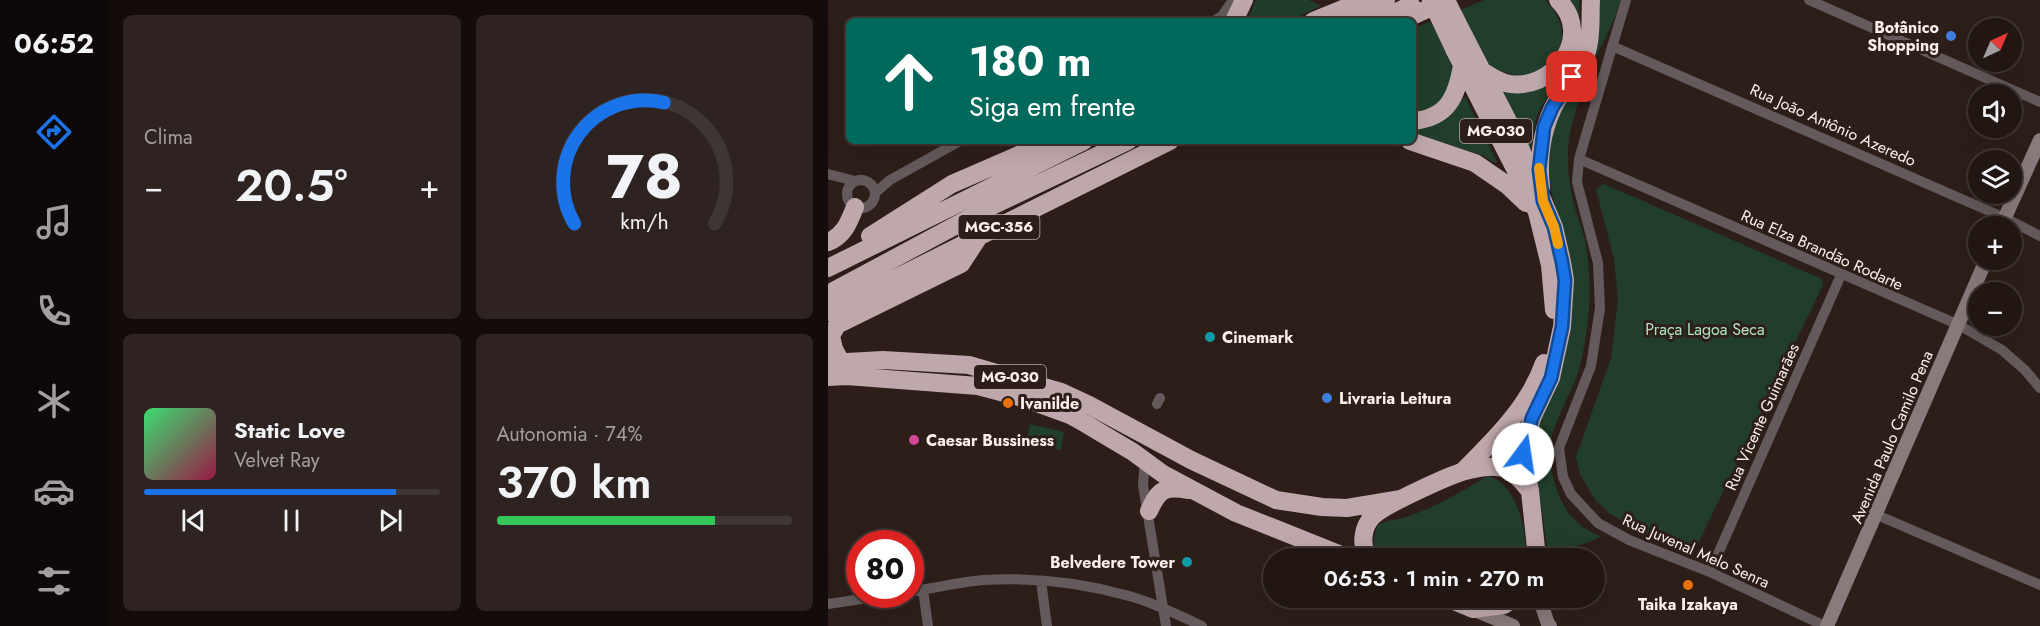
<!DOCTYPE html>
<html lang="pt">
<meta charset="utf-8">
<style>
:root{--surface:#221613;--page:#2e2321;--text:#f1f3f6;--muted:#a29fa0;--line:#3f3533;--accent:#1a73e8}
body{margin:0;font-family:Jost,sans-serif;background:var(--page);color:var(--text);height:100vh;display:flex;flex-direction:column;font-size:22px;white-space:nowrap}
*{box-sizing:border-box;margin:0}
p{font-size:20px;color:var(--muted)}
.icon{flex:none;width:33px;height:33px;fill:none;stroke:currentColor;stroke-width:2;stroke-linecap:round;stroke-linejoin:round}
.map{position:relative;flex:1;overflow:hidden}
.panel{display:flex;flex-direction:column;gap:15px;padding:15px;background:#130c0a;width:720px}
.panel>*{flex:none}
.hud{position:absolute;left:18px;top:18px;width:570px;height:126px;border-radius:9px;box-shadow:0 6px 24px #0002,0 0 0 2px var(--line);background:#00695c;color:#fff;overflow:hidden}
.needle{width:39px;rotate:44deg}
.fabs{position:absolute;left:1140px;top:18px;display:grid;gap:12px}
.fabs a{display:grid;place-items:center;width:54px;height:54px;border-radius:50%;background:var(--surface);box-shadow:0 6px 24px #0002,0 0 0 2px var(--line);font-size:30px}
.speed{position:absolute;left:18px;top:530px;display:flex;gap:12px;font-size:30px;font-weight:700;text-align:center}
.speed>*{display:grid;place-content:center;width:78px;height:78px;border-radius:50%;background:var(--surface);box-shadow:0 6px 24px #0002,0 0 0 2px var(--line);line-height:1}
.speed .limit{border:9px solid #d22;background:#fff;color:#111}
.pin{position:absolute;display:grid;place-items:center;width:51px;height:51px;color:#fff;margin:-26px;border-radius:12px;box-shadow:0 3px 9px #0006}
.me{position:absolute;width:66px;margin:-33px;rotate:14deg;stroke-linejoin:round;filter:drop-shadow(0 0 4px #0008)}
.turn{display:flex;align-items:center;gap:21px;height:126px;padding:0 24px;font-size:27px}
.turn .icon{width:78px;height:78px;stroke-width:2.5}
.turn b{display:block;font-size:42px;line-height:51px}
.big{font-size:45px;font-weight:600;line-height:1.1}
.panel .card{flex:1;display:flex;flex-direction:column;justify-content:center;gap:9px;min-width:0;padding:0 21px;border-radius:9px;background:var(--page)}
.panel .dial{align-items:center;gap:0}
.dial svg{height:156px;overflow:visible;fill:none;stroke:var(--line);stroke-width:7;stroke-linecap:round;text-anchor:middle}
.dial text{fill:var(--text);stroke:none}
.song{display:flex;align-items:center;gap:18px}
.cover{width:72px;height:72px;border-radius:9px;background:linear-gradient(135deg,hsl(140 70% 55%),hsl(340 70% 35%))}
.played{height:6px;border-radius:3px;background:linear-gradient(90deg,var(--accent) 85%,var(--line) 85%)}
.keys{display:flex;justify-content:space-around;direction:ltr}
.heat{display:flex;justify-content:space-between;align-items:center;font-size:33px;direction:ltr}
.charge{height:9px;border-radius:4px;background:linear-gradient(90deg,#34c759 74%,var(--line) 0)}
.panel .tiles{flex:1;display:grid;gap:15px;grid-template-columns:repeat(2,1fr)}
.trip{position:absolute;left:435px;top:548px;width:342px;height:60px;border-radius:30px;background:var(--surface);box-shadow:0 6px 24px #0002,0 0 0 2px var(--line);font-weight:600;line-height:60px;text-align:center}
main{display:flex;flex:1;min-height:0}
.tabs{display:flex;flex-direction:column;width:108px;justify-content:space-around;align-items:center;background:#0e0908;color:var(--muted)}
.tabs .icon{width:42px;height:42px}
.tabs .selected{color:var(--accent)}
.tabs b{font-size:27px;color:var(--text)}
.map>svg:first-child{display:block}
.green{fill:#203e2b}
.lines{fill:none;stroke-linecap:round;stroke-linejoin:round}
.street{stroke:#645a5c;stroke-width:10}
.secondary{stroke:#897a7c;stroke-width:14}
.highway{stroke:#bfa8ab;stroke-width:18}
.highway-bridge{stroke:#bfa8ab;stroke-width:18}
.route-casing{stroke:#114b97;stroke-width:15}
.route{stroke:#1a73e8;stroke-width:10}
.slow{stroke:#f59e0b;stroke-width:10}
.shop-dot{fill:#3f7fe0;stroke:#2e1e19;stroke-width:2}
.culture-dot{fill:#0f9aa8;stroke:#2e1e19;stroke-width:2}
.food-dot{fill:#e8710a;stroke:#2e1e19;stroke-width:2}
.hotel-dot{fill:#d1479c;stroke:#2e1e19;stroke-width:2}
.labels{text-anchor:middle;dominant-baseline:central;stroke-width:6;stroke-linejoin:round;paint-order:stroke}
.shield{fill:#2e1e19;stroke:#beb0ac;stroke-width:1.5}
.shield-label{font-size:15px;font-weight:bold;fill:#fbefeb}
.poi-label{font-size:16px;font-weight:bold;fill:#fbefeb;stroke:#2e1e19;text-anchor:start}
.street-label{font-size:16px;fill:#fbefeb;stroke:#2e1e19}
.park-label{font-size:16px;fill:#ade6be;stroke:#2e1e19}
</style>
<main>
<nav class="tabs">
<b>06:52</b>
<svg class="icon selected" aria-label="directions" viewBox="0 0 24 24"><path d="M12 3l9 9-9 9-9-9zM9 14v-3h6M13 9l2 2-2 2"/></svg>
<svg class="icon" aria-label="music" viewBox="0 0 24 24"><path d="M9 18V5l10-2v13"/><circle cx="6" cy="18" r="3"/><circle cx="16" cy="16" r="3"/></svg>
<svg class="icon" aria-label="phone" viewBox="0 0 24 24"><path d="M5 4h4l2 5-3 2q2 4 5 5l2-3 5 2v4C11 20 4 13 5 4z"/></svg>
<svg class="icon" aria-label="climate" viewBox="0 0 24 24"><path d="M12 3v18M4 7l16 10M4 17L20 7"/></svg>
<svg class="icon" aria-label="car" viewBox="0 0 24 24"><path d="M5 17H2v-5l4-1 3-4h7l3 4 3 1v5h-3M9 17h6M6 11h13"/><circle cx="7" cy="17" r="2"/><circle cx="17" cy="17" r="2"/></svg>
<svg class="icon" aria-label="filters" viewBox="0 0 24 24"><path d="M4 7h16M4 17h16"/><circle cx="9" cy="7" r="2"/><circle cx="15" cy="17" r="2"/></svg>
</nav>
<section class="panel">
<div class="tiles">
<div class="card"><p>Clima</p>
<div class="heat"><a>−</a><b class="big">20.5°</b><a>+</a></div>
</div>
<div class="card dial"><svg viewBox="0 0 100 80">
<path d="M14 69A42 42 0 1 1 86 69"/>
<path d="M14 69A42 42 0 0 1 60 7" stroke="#1a73e8"/>
<text x="50" y="56" font-size="32" font-weight="700">78</text>
<text x="50" y="72" font-size="11">km/h</text>
</svg></div>
<div class="card">
<div class="song"><i class="cover"></i><div><b>Static Love</b><p>Velvet Ray</p></div></div>
<div class="played"></div>
<div class="keys"><svg class="icon" aria-label="previous" viewBox="0 0 24 24"><path d="M18 5L8 12l10 7zM5 5v14"/></svg><svg class="icon" aria-label="pause" viewBox="0 0 24 24"><path d="M8 5v14M16 5v14"/></svg><svg class="icon" aria-label="next" viewBox="0 0 24 24"><path d="M6 5l10 7-10 7zM19 5v14"/></svg></div>
</div>
<div class="card"><p>Autonomia · 74%</p><b class="big">370 km</b><div class="charge"></div></div>
</div>
</section>
<div class="map">
<svg width="1212" height="626" viewBox="0 0 1212 626">
<rect width="100%" height="100%" fill="#2e1e19"/>
<!-- green -->
<path class="green" d="M 428,0 L 481,0 L 493,6 L 461,21 L 419,21 Z
M 656,0 L 717,0 C 764,46 702,99 660,63 C 649,53 639,25 632,10 Z
M 739,0 L 751,0 L 751,30 L 742,63 L 711,110 L 707,123 L 703,149 L 701,150 L 669,85 L 735,70 Z
M 772,0 L 792,0 C 787,21 776,40 767,59 C 757,82 747,108 742,133 C 738,156 740,182 746,205 C 749,217 754,228 757,240 C 762,267 763,300 759,327 C 757,342 754,361 749,376 C 740,400 719,432 722,457 C 725,490 738,525 773,536 C 764,543 730,552 719,547 L 707,464 L 708,431 L 734,363 L 731,223 L 721,182 L 718,152 Z
M 601,22 L 605,25 L 624,66 L 623,81 L 619,93 L 603,109 L 585,113 L 585,29 Z
M 637,97 L 669,162 L 666,163 L 656,156 L 585,133 L 585,129 C 621,130 614,108 637,97 Z
M 776,184 L 994,279 L 995,285 L 865,554 L 813,532 L 781,513 L 767,500 L 752,474 L 748,457 L 783,358 L 790,300 L 786,259 L 768,189 Z
M 202,424 L 236,432 L 233,450 L 198,442 Z
M 660,476 C 689,483 699,532 698,558 L 550,558 C 543,546 545,537 550,525 C 559,520 568,520 578,517 C 607,508 634,491 660,476 Z"/>
<g class="lines">
<!-- street -->
<path class="street" d="M 798,0 L 751,159 L 749,182 L 770,263 L 772,308 L 763,366 L 731,448 L 735,477 L 743,494 L 770,523 L 801,540 L 882,572 L 997,626
M 981,0 L 1212,102
M 386,21 L 394,16 L 405,0
M 784,46 L 1177,218 L 1212,236
M 751,159 L 1131,325 L 1174,350 L 1197,370 L 1212,388
M 0,174 L 27,181
M19 194a14 14 0 1 1 28 0a14 14 0 1 1-28 0Z
M 47,193 L 62,180 L 132,141
M 329,404 L 332,398
M 317,461 L 315,485 L 338,626
M 1049,515 L 1212,585
M 882,572 L 1013,275
M 213,581 L 219,626
M 95,590 L 100,626
M 82,592 C 107,588 131,582 155,580 C 204,577 255,583 301,596 C 327,603 350,615 374,626
M 0,604 L 66,594"/>
<!-- secondary -->
<path class="secondary" d="M 1173,226 L 1212,140
M 711,597 L 720,624 L 722,626
M 647,610 L 685,626
M 999,626 L 1158,260"/>
<!-- highway -->
<path class="highway" d="M 526,15 L 558,0
M 406,21 L 416,0
M 485,21 L 537,0
M 550,21 L 583,5
M 573,21 L 619,0
M 636,36 L 684,129 L 715,201 L 726,227 L 734,262 L 737,280 L 734,327 L 723,378 L 704,418 L 695,454 L 702,491 L 709,558
M 627,51 L 709,212 L 722,265 L 726,310
M 652,69 C 660,75 668,80 677,83 C 725,94 767,36 730,0
M 585,121 C 620,118 629,96 634,65
M 582,141 L 647,163 L 679,185 L 698,203
M 713,187 C 709,152 716,119 735,90 C 743,77 754,66 759,51 C 764,36 762,16 763,0
M 42,236 L 124,184 L 223,141
M 0,242 C 16,236 21,222 27,207
M 0,268 L 256,141
M 0,294 L 162,207 L 300,141
M 0,312 L 342,141
M 13,362 L 6,349 L 3,336 L 9,325 L 133,264 L 152,235
M 0,363 L 55,360 L 141,365 L 233,392 L 261,405 L 363,460 L 448,500 L 494,507 L 519,508 L 573,499
M 0,377 L 19,376 L 150,386 L 195,398 L 242,415 L 258,424 L 305,452 L 335,474 L 408,513 L 521,558
M 635,471 C 667,439 701,406 716,363
M 321,511 C 331,489 336,486 361,490
M 539,558 C 533,544 534,527 545,516 C 556,505 622,475 637,471 C 649,468 666,464 678,469 C 688,473 695,483 702,491
M 616,597 L 645,609 L 676,605 L 687,597"/>
<!-- highway-bridge -->
<path class="highway-bridge" d="M 603,0 L 627,51
M 618,0 L 636,36"/>
</g>
<g class="lines">
<defs>
<path id="route" d="M 695,454 L 704,418 L 723,378 L 734,327 L 737,280 L 734,262 L 726,227 L 715,201 L 711,170 L 716,127 L 724,108 L 744,77"/>
</defs>
<!-- route casing -->
<use href="#route" class="route-casing"/>
<!-- route -->
<use href="#route" class="route"/>
<!-- slow -->
<path class="slow" d="M 711,168 L 715,201 L 726,227 L 730,244"/>
</g>
<!-- markers -->
<g class="shop-dot">
<circle cx="1123" cy="36" r="6"/>
<circle cx="499" cy="398" r="6"/>
</g>
<g class="culture-dot">
<circle cx="382" cy="337" r="6"/>
<circle cx="359" cy="562" r="6"/>
</g>
<g class="food-dot">
<circle cx="180" cy="403" r="6"/>
<circle cx="860" cy="585" r="6"/>
</g>
<circle class="hotel-dot" cx="86" cy="440" r="6"/>
<g class="labels">
<!-- shield labels -->
<g class="shield">
<rect x="632" y="119" width="72" height="24" rx="4.5"/>
<rect x="130.5" y="215" width="81" height="24" rx="4.5"/>
<rect x="146" y="365" width="72" height="24" rx="4.5"/>
</g>
<g class="shield-label">
<text x="668" y="131">MG-030</text>
<text x="171" y="227">MGC-356</text>
<text x="182" y="377">MG-030</text>
</g>
<!-- poi labels -->
<g class="poi-label">
<text x="1111" y="27" text-anchor="end">Botânico<tspan x="1111" dy="18">Shopping</tspan></text>
<text x="394" y="337">Cinemark</text>
<text x="511" y="398">Livraria Leitura</text>
<text x="192" y="403">Ivanilde</text>
<text x="98" y="440">Caesar Bussiness</text>
<text x="347" y="562" text-anchor="end">Belvedere Tower</text>
<text x="860" y="604" text-anchor="middle">Taika Izakaya</text>
</g>
<!-- street labels -->
<g class="street-label">
<text transform="translate(1005 125) rotate(24)">Rua João Antônio Azeredo</text>
<text transform="translate(994 250) rotate(24)">Rua Elza Brandão Rodarte</text>
<text transform="translate(934 417) rotate(-66)">Rua Vicente Guimarães</text>
<text transform="translate(1064 437) rotate(-67)">Avenida Paulo Camilo Pena</text>
<text transform="translate(868 551) rotate(24)">Rua Juvenal Melo Senra</text>
</g>
<!-- park labels -->
<g class="park-label">
<text x="877" y="329">Praça Lagoa Seca</text>
</g>
</g>
</svg>
<div class="fabs">
<a><svg class="needle" viewBox="-14 -14 28 28"><path d="M0-13l5 13h-10z" fill="#e53935"/><path d="M0 13l5-13h-10z" fill="#a29fa0"/></svg></a>
<a><svg class="icon" aria-label="sound" viewBox="0 0 24 24"><path d="M4 9h4l5-4v14l-5-4H4zM17 9q2 3 0 6"/></svg></a>
<a><svg class="icon" aria-label="layers" viewBox="0 0 24 24"><path d="M12 4l9 5-9 5-9-5zM3 14l9 5 9-5"/></svg></a>
<a>+</a>
<a>−</a>
</div>
<div class="speed"><div class="limit">80</div></div>
<div class="pin" style="left:744px;top:77px;background:#d93025"><svg class="icon" aria-label="arrive" viewBox="0 0 24 24"><path d="M6 21V4h12l-3 4 3 4H6"/></svg></div>
<svg class="me" style="left:695px;top:454px" viewBox="-20 -20 40 40"><circle r="19" fill="#fff"/><path d="M0-13L10 11 0 6-10 11z" fill="#1a73e8"/></svg>
<div class="trip">06:53 · 1 min · 270 m</div>
<div class="hud">
<div class="turn"><svg class="icon" aria-label="ahead" viewBox="0 0 24 24"><path d="M12 20V5M6 11l6-6 6 6"/></svg><div><b>180 m</b>Siga em frente</div></div>
</div>
</div>
</main>
